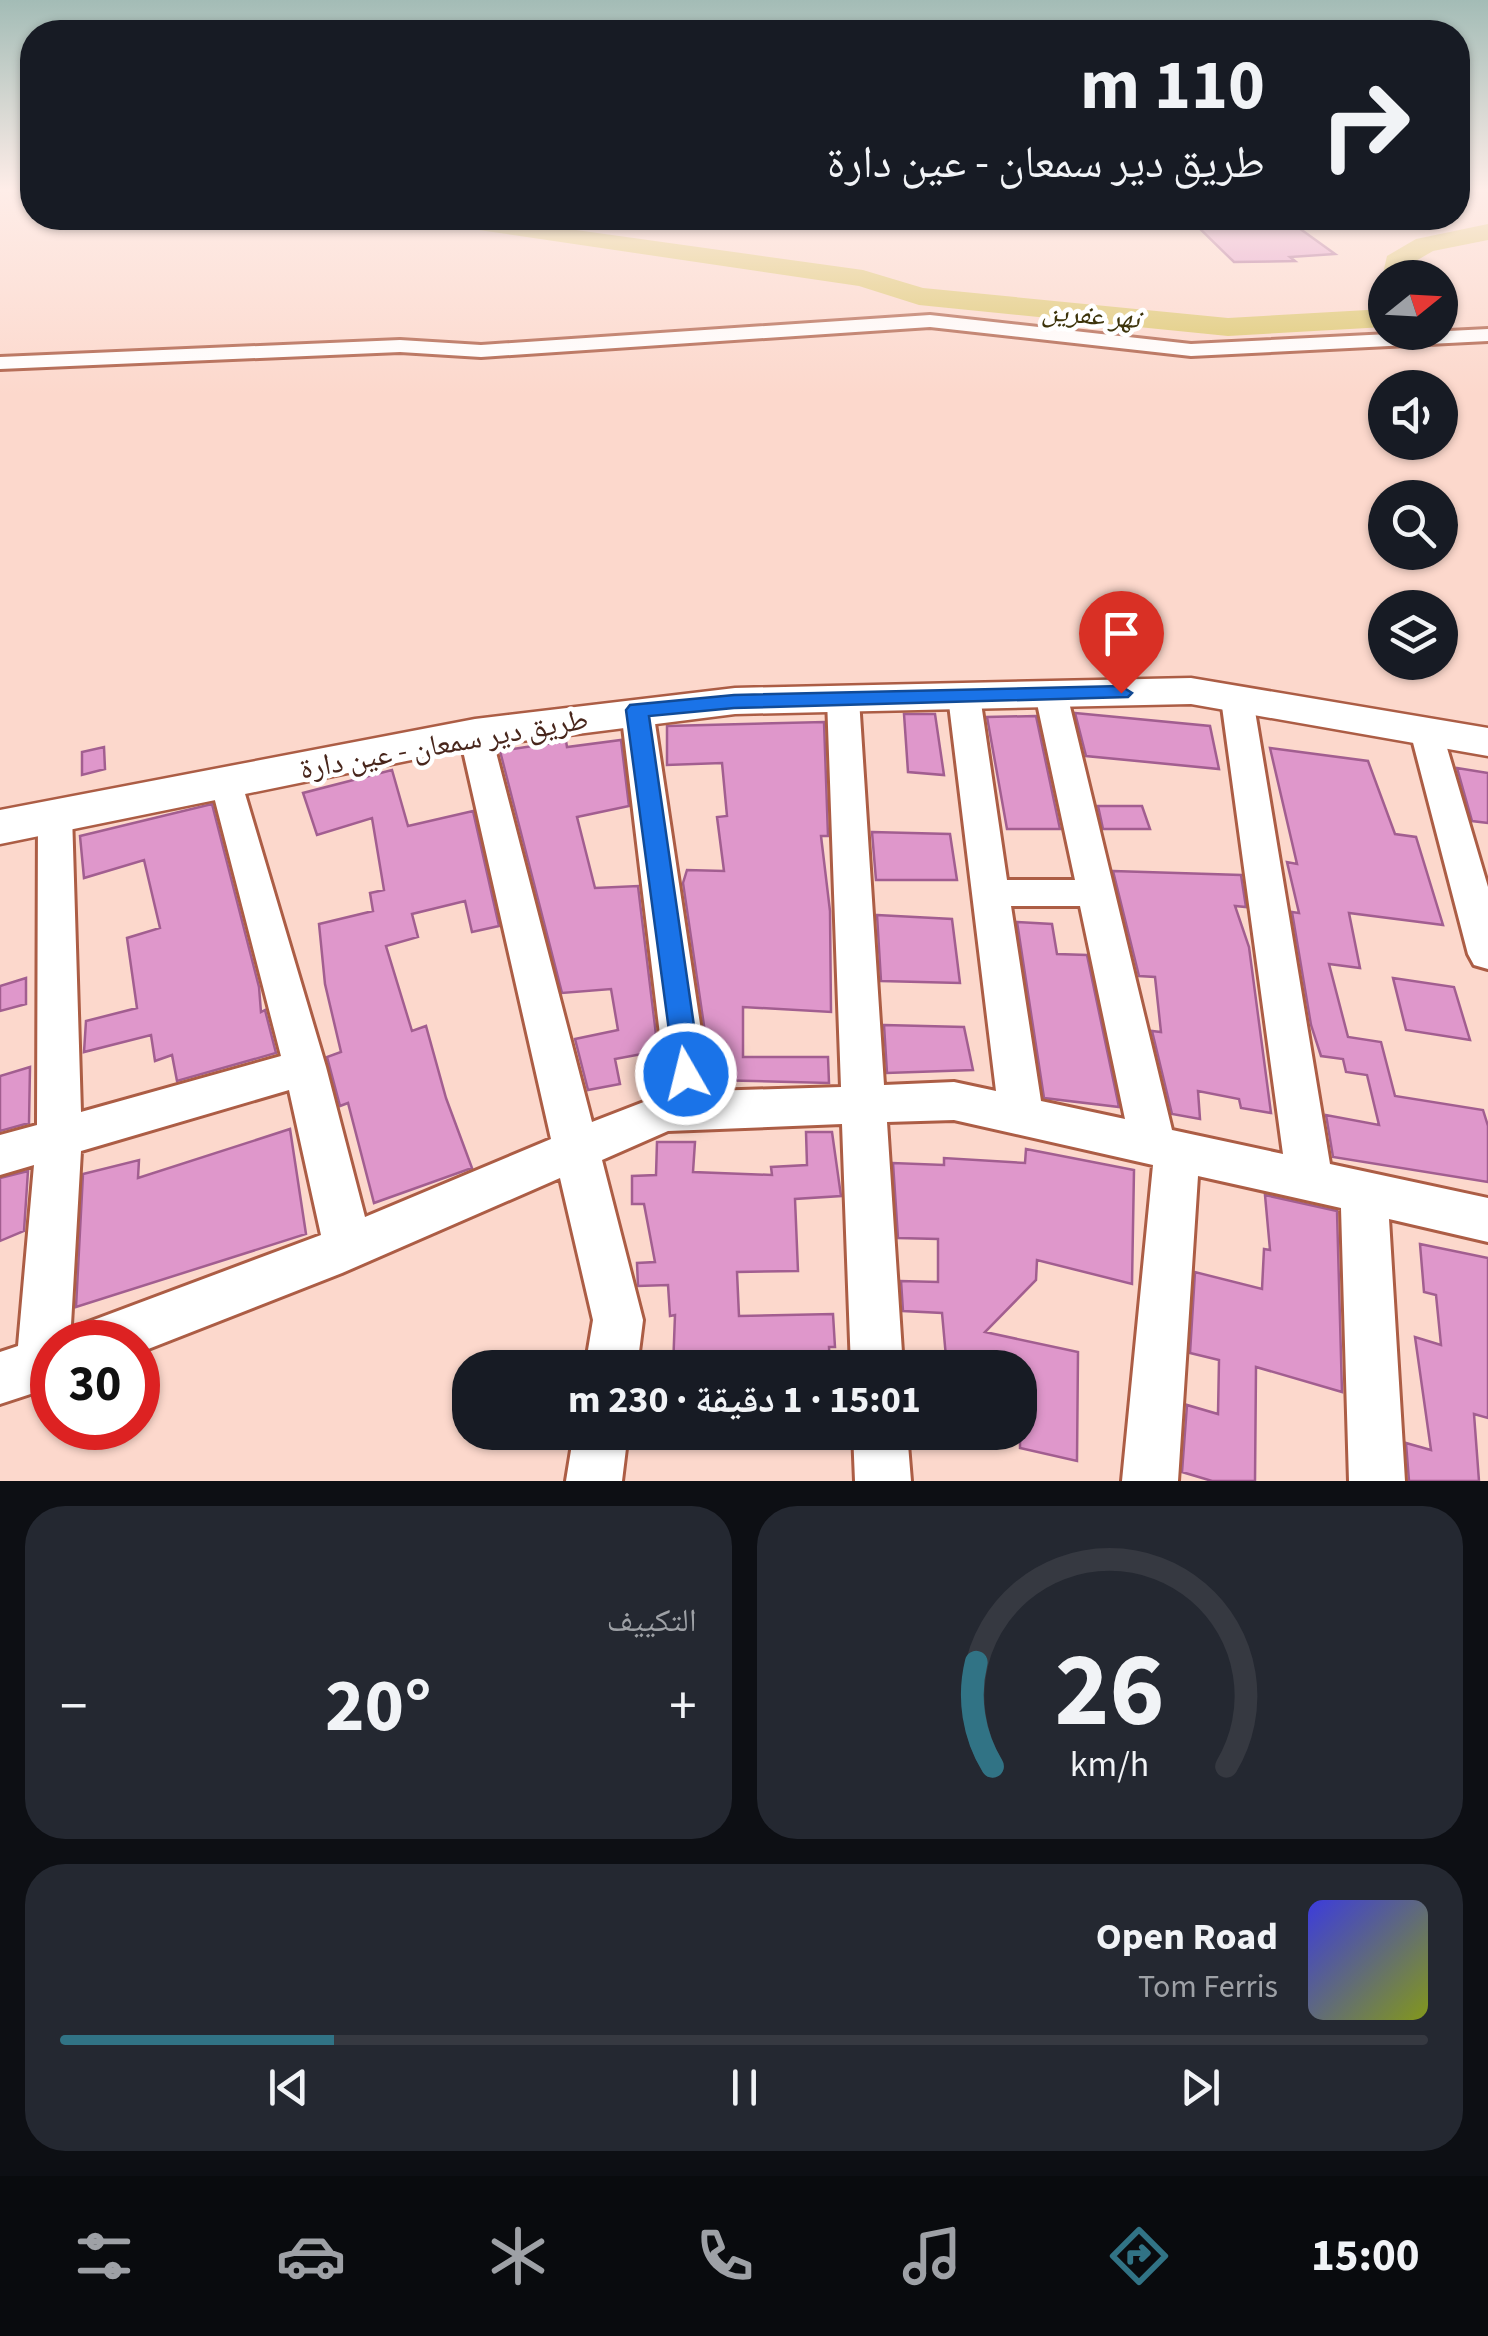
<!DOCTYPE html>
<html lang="ar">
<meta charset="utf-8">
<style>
:root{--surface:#171b24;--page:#242831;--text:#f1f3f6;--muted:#9ea1a6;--line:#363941;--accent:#317385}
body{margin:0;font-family:"Source Sans 3","Noto Naskh Arabic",sans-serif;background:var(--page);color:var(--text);direction:rtl;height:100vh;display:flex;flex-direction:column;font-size:38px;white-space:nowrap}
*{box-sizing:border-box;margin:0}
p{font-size:32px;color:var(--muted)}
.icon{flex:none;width:55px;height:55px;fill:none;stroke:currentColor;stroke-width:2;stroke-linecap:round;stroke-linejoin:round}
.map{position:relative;height:1481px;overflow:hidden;direction:ltr}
.side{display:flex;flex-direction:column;gap:25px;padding:25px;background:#0d0f14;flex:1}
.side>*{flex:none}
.banner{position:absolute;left:20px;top:20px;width:1450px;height:210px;border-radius:40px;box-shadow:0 2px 8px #0004;direction:rtl;background:#171b24;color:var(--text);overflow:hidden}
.needle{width:65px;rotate:72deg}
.fabs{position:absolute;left:1368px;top:260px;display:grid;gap:20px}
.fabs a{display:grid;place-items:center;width:90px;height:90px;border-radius:50%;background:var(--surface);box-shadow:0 2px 8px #0004;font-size:50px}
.speed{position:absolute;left:30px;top:1320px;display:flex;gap:20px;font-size:50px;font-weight:700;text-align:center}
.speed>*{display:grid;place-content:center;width:130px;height:130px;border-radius:50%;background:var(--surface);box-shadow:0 2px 8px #0004;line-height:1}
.speed .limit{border:15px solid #d22;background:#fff;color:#111}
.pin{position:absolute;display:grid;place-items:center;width:85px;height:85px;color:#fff;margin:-102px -42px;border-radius:50% 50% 50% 0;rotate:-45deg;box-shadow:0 0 10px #0007}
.pin .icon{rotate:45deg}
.me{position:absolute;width:110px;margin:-55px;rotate:352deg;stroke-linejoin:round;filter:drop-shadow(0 0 8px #0008)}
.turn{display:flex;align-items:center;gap:35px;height:210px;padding:0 40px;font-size:45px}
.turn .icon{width:130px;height:130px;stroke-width:2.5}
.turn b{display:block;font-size:70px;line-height:85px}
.big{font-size:75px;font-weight:700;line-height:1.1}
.side .widget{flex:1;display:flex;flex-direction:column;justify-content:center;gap:15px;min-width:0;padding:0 35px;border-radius:40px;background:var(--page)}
.side .dial{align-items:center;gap:0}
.dial svg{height:260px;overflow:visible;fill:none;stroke:var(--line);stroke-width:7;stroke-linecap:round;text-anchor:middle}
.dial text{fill:var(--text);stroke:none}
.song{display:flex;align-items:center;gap:30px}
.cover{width:120px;height:120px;border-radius:15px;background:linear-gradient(135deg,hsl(240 70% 55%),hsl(70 70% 35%))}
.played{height:10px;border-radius:5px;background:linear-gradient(90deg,var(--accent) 20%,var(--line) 20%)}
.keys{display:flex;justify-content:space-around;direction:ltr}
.heat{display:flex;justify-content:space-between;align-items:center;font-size:55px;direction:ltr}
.side .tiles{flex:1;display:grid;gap:25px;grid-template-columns:1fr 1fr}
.widget:last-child{grid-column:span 2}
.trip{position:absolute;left:452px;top:1350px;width:585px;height:100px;border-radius:40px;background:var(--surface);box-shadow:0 2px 8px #0004;font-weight:700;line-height:100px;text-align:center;direction:rtl}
.dock{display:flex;height:160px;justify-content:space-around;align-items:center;background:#090b0e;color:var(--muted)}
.dock .icon{width:70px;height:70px}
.dock .selected{color:var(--accent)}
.dock b{font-size:45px;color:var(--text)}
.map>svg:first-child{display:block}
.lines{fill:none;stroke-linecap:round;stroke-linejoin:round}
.river{fill:#dbc76a;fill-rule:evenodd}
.building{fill:#df97cb;stroke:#a25e90;stroke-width:2.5}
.minor-casing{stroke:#ac5d45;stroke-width:6}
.secondary-casing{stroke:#ac5d45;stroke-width:5}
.minor{fill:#fff;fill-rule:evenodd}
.secondary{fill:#fff;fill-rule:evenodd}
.route{fill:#1a73e8;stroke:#114b97;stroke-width:2.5}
.labels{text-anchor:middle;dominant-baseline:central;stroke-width:9;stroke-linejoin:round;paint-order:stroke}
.far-water-label{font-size:28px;font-style:italic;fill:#3d340b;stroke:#fff}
.street-label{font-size:30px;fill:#48261c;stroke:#fff}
</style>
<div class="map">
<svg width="1488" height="1481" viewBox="0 0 1488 1481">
<rect width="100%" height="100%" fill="#fcd8cc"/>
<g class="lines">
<!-- river -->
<path class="river" d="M 433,218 L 490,218 L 863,270 L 923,288 L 1228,318 L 1385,309 L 1385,327 L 1228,336 L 919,305 L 859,286 L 445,225 Z
M 1488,224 L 1488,240 L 1433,251 L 1409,265 L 1410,278 L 1385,278 L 1385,282 L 1382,278 L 1387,256 L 1416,239 Z"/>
</g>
<!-- building -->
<path class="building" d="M 1292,223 L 1335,254 L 1290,257 L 1295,261 L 1234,262 L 1197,226 Z
M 1075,713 L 1210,726 L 1219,769 L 1086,756 Z
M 904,714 L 935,714 L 944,775 L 908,772 Z
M 1036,716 L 1060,829 L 1007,829 L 987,717 Z
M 824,722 L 828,836 L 821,836 L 830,911 L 831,1012 L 743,1007 L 743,1057 L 828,1057 L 829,1083 L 712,1080 L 683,883 L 687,870 L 724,871 L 717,817 L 727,816 L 722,763 L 667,765 L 667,726 Z
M 621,740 L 629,806 L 577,817 L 595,888 L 638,886 L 658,1051 L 615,1059 L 620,1084 L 588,1090 L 575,1039 L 618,1030 L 611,989 L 562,993 L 500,751 L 566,741 L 567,747 Z
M 104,747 L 105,769 L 82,775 L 82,752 Z
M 1270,748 L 1368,761 L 1395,834 L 1416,837 L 1443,925 L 1349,913 L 1360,968 L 1329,964 L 1348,1037 L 1381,1042 L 1395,1096 L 1483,1110 L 1488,1126 L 1488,1182 L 1333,1157 L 1326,1115 L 1379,1125 L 1367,1075 L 1346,1072 L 1343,1059 L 1321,1056 L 1311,1025 L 1292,912 L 1299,913 L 1287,862 L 1297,864 Z
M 1457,768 L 1488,773 L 1488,823 L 1472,821 Z
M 392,770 L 408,826 L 473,811 L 499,926 L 472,932 L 465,901 L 412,914 L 418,937 L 386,946 L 412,1031 L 426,1026 L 446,1098 L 472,1168 L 374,1203 L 348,1103 L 340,1106 L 327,1057 L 341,1052 L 325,984 L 319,924 L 373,911 L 370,893 L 384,890 L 372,818 L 317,835 L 303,793 Z
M 212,804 L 259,987 L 261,1012 L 265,1010 L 276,1053 L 177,1081 L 172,1055 L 155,1061 L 151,1035 L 84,1052 L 86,1021 L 137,1008 L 127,938 L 160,928 L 144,860 L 84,878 L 80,836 Z
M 1098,806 L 1142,806 L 1150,829 L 1103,829 Z
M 872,832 L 950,834 L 957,880 L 876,880 Z
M 1113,871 L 1241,875 L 1246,907 L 1235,906 L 1249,947 L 1271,1113 L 1241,1108 L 1239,1099 L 1198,1091 L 1200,1119 L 1172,1114 L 1152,1031 L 1161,1032 L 1155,977 L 1139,976 Z
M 877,915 L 952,919 L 960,983 L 881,981 Z
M 1017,922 L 1052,924 L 1057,954 L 1087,955 L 1119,1107 L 1044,1098 Z
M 26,978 L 26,1004 L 0,1011 L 0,986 Z
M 1393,978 L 1454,987 L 1470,1040 L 1406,1030 Z
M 884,1025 L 964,1027 L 973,1070 L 887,1073 Z
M 30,1067 L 29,1123 L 0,1131 L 0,1076 Z
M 290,1129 L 306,1234 L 76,1307 L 83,1174 L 139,1160 L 138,1178 Z
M 806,1132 L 832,1132 L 841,1196 L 795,1199 L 798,1271 L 737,1272 L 739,1316 L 833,1314 L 835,1347 L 829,1347 L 830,1368 L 673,1368 L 675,1315 L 670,1316 L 668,1285 L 638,1286 L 637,1263 L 655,1262 L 644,1204 L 632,1204 L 632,1176 L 656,1175 L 657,1142 L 695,1142 L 693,1172 L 772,1175 L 771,1167 L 807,1165 Z
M 1026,1149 L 1134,1170 L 1132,1284 L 1037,1260 L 1036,1280 L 985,1332 L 1078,1352 L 1077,1461 L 1020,1448 L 1020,1368 L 947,1368 L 942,1313 L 903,1311 L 901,1281 L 938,1282 L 938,1239 L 898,1238 L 893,1163 L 944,1165 L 944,1158 L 1025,1163 Z
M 28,1171 L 24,1231 L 0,1241 L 0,1178 Z
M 1265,1195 L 1337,1211 L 1342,1392 L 1256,1367 L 1255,1481 L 1212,1481 L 1182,1472 L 1187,1405 L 1218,1414 L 1219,1360 L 1190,1353 L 1195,1272 L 1262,1289 L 1264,1249 L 1270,1250 Z
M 1420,1244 L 1488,1258 L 1488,1418 L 1474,1414 L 1479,1481 L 1409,1481 L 1406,1443 L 1431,1450 L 1415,1337 L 1441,1345 L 1436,1295 L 1424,1292 Z"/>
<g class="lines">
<defs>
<path id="minor" d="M 930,315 L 1191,344 L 1488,329 L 1488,341 L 1191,356 L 930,327 L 481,357 L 400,352 L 0,369 L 0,357 L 400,340 L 481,345 Z
M 1051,685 L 1067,694 L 1172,1130 L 1283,1154 L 1221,699 L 1237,690 L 1253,699 L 1330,1164 L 1488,1198 L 1488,1242 L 1389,1219 L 1405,1481 L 1349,1481 L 1341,1208 L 1198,1176 L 1178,1481 L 1122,1481 L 1153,1165 L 954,1120 L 887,1122 L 903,1368 L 851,1368 L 842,1124 L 668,1131 L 602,1160 L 643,1320 L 637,1368 L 585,1368 L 593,1320 L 560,1178 L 342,1273 L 138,1353 L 138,1342 L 75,1342 L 83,1324 L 321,1235 L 289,1090 L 81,1151 L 70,1342 L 52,1342 L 52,1387 L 0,1404 L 0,1352 L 18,1346 L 34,1165 L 0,1175 L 0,1135 L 37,1125 L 38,814 L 43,806 L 67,806 L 72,814 L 81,1112 L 281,1056 L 211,785 L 216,777 L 240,777 L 326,1067 L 365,1217 L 551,1139 L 459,733 L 464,726 L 486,726 L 491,733 L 592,1122 L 667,1093 L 621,710 L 626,703 L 648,703 L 653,710 L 710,1091 L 841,1087 L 827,699 L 843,690 L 859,699 L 884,1085 L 954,1082 L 996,1091 L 948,696 L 964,687 L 980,696 L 1007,880 L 1075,880 L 1035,694 ZM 1011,906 L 1080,906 L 1125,1119 L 1041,1101 Z
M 1426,721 L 1437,724 L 1442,731 L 1488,887 L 1488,969 L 1474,965 L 1468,954 L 1410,731 L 1415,724 Z
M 574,1432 L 628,1432 L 622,1481 L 566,1481 Z
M 853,1432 L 907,1432 L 911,1481 L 855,1481 Z"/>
<path id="secondary" d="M 1191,678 L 1488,728 L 1488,756 L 1191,704 L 735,714 L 475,747 L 0,844 L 0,810 L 475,719 L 735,688 Z"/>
</defs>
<!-- minor casing -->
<use href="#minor" class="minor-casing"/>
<!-- secondary casing -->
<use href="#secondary" class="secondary-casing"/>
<!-- minor -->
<use href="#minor" class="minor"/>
<!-- secondary -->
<use href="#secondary" class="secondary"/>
</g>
<!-- sky -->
<linearGradient id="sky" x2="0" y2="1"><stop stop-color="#a3bcb6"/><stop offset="0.48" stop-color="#feede8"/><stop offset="1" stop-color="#feede8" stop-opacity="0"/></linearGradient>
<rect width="1488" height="395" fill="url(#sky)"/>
<!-- route -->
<path class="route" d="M 1121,686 L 1132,693 L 1128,697 L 734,708 L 649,716 L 701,1074 L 697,1083 L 686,1087 L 676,1083 L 626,710 L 630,705 L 734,695 Z"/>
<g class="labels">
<!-- far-water labels -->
<g class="far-water-label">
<text transform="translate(1091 315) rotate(5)">نهر عفرين</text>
</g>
<!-- street labels -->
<g class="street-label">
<text transform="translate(444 744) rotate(-10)">طريق دير سمعان - عين دارة</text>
</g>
</g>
</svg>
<div class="fabs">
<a><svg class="needle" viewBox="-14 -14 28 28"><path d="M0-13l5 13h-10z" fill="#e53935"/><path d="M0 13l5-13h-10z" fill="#9ea1a6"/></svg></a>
<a><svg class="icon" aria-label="sound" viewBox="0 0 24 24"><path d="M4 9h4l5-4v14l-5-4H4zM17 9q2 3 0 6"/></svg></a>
<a><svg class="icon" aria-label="search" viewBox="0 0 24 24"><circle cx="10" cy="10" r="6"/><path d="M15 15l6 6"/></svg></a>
<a><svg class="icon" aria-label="layers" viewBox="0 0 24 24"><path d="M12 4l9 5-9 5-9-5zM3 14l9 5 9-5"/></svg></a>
</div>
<div class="speed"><div class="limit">30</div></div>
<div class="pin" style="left:1121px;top:693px;background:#d93025"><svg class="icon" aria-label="arrive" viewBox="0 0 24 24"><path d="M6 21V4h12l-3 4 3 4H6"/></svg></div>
<svg class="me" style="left:686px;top:1074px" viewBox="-20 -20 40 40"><circle r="17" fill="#1a73e8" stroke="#fff" stroke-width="3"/><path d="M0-11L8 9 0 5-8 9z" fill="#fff"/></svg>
<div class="trip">15:01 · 1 دقيقة · 230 m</div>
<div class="banner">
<div class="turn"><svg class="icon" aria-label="right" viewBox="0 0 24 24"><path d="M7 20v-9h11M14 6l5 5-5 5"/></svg><div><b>110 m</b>طريق دير سمعان - عين دارة</div></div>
</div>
</div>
<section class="side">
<div class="tiles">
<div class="widget dial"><svg viewBox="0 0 100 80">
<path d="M14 69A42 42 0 1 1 86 69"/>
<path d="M14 69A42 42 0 0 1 9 37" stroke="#317385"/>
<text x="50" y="56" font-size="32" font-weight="700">26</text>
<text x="50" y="72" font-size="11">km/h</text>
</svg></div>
<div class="widget"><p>التكييف</p>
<div class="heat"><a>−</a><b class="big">20°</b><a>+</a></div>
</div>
<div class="widget">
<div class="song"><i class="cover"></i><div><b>Open Road</b><p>Tom Ferris</p></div></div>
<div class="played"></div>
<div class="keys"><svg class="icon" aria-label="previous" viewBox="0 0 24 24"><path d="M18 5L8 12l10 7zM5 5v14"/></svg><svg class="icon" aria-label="pause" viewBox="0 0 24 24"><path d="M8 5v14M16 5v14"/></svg><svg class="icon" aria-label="next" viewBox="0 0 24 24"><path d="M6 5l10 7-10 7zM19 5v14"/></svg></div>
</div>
</div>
</section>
<nav class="dock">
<b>15:00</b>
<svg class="icon selected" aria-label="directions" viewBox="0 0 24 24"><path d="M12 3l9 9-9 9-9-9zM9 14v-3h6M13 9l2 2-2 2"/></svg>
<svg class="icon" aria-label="music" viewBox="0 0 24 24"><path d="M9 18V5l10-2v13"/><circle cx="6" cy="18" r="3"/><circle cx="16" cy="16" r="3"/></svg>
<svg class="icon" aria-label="phone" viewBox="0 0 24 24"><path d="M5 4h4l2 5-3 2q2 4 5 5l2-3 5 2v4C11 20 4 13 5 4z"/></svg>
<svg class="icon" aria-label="climate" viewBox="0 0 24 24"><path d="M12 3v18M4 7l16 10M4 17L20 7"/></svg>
<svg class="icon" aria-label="car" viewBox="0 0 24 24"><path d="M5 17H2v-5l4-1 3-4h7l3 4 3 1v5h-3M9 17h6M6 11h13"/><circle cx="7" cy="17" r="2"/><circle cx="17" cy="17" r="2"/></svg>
<svg class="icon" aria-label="filters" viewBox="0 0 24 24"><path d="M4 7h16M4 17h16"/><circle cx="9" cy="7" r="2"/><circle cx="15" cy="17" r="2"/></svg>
</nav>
